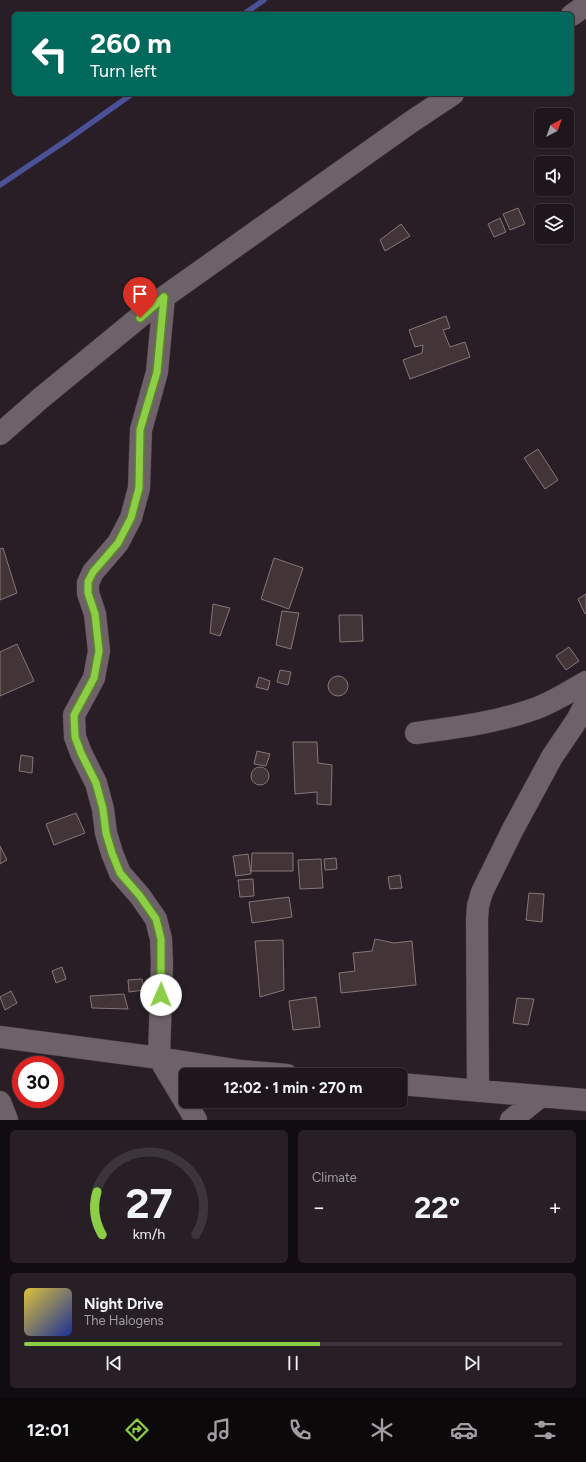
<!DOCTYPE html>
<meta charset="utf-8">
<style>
:root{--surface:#1f161c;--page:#271f25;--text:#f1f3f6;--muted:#a19fa3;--line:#3c353b;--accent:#8cce45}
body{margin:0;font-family:Figtree,sans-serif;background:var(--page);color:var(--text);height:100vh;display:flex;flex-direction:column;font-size:15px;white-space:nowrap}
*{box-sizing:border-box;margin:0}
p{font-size:13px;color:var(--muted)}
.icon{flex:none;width:22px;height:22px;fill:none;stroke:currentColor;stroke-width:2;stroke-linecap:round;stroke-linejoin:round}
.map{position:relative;height:1120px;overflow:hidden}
.panel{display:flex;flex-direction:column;gap:10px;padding:10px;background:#110c0f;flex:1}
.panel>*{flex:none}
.guide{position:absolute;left:12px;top:12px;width:562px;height:84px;border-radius:6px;box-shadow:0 1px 3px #0004,0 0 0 1px var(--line);background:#00695c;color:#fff;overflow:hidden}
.needle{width:26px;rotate:41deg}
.fabs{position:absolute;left:534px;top:108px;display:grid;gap:8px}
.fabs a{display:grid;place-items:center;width:40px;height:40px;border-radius:6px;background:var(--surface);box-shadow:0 1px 3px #0004,0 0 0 1px var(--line);font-size:20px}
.speed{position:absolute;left:12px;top:1056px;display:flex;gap:8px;font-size:20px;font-weight:700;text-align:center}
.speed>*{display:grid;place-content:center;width:52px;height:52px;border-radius:50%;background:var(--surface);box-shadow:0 1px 3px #0004,0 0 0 1px var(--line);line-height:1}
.speed .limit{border:6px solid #d22;background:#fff;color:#111}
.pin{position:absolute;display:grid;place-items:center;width:34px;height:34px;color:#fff;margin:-41px -17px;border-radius:50% 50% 50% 0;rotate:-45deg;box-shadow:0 0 4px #0007}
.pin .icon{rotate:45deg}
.me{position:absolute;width:44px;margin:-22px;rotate:1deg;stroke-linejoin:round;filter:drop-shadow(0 0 3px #0008)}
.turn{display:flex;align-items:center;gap:14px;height:84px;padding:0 12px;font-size:18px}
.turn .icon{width:52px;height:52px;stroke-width:2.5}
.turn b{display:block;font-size:28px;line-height:34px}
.big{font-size:30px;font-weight:700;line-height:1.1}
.panel .tile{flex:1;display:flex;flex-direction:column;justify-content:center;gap:6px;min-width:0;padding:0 14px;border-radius:6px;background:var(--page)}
.panel .dial{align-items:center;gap:0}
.dial svg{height:104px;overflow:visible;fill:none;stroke:var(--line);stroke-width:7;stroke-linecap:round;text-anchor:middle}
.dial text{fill:var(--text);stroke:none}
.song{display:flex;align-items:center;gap:12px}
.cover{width:48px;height:48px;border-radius:6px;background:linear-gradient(135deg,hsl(50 70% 55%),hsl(230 70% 35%))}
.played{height:4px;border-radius:2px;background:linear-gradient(90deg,var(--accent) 55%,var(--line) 55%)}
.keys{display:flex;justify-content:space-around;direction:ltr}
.heat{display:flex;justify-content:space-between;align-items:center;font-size:22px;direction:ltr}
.panel .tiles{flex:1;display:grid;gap:10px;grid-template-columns:1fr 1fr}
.tile:last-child{grid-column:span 2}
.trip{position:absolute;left:179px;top:1068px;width:228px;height:40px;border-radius:6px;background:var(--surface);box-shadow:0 1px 3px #0004,0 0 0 1px var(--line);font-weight:700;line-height:40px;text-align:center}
.menu{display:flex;height:64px;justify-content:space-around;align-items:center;background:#0c090b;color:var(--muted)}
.menu .icon{width:28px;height:28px}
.menu .selected{color:var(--accent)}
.menu b{font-size:18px;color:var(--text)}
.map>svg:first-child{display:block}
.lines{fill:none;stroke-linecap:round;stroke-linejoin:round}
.stream{stroke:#495297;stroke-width:5.5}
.building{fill:#433537;stroke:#877678}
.minor-casing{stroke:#433a41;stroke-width:23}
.minor{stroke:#6e6169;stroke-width:22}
.route-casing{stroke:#5b862d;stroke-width:10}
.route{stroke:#8cce45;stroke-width:7}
</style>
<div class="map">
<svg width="586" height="1120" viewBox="0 0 586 1120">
<rect width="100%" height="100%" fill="#291e26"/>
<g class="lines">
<!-- stream -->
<path class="stream" d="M 244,14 L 264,0
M 0,185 L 67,140 L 132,94"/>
</g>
<!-- building -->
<path class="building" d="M 518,208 L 525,224 L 510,230 L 503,214 Z
M 500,218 L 506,232 L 494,237 L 488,224 Z
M 401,224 L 410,236 L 385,251 L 380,240 Z
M 446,316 L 450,328 L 443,330 L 450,347 L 465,342 L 470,357 L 410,379 L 403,360 L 422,353 L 423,345 L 415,347 L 409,330 Z
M 538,449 L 558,480 L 545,489 L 524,458 Z
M 3,548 L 17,593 L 0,600 L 0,549 Z
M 274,558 L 303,568 L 289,609 L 261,599 Z
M 586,594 L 586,613 L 585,614 L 578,599 Z
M 213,604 L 230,608 L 220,636 L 210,633 Z
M 282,611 L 299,613 L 291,649 L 276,645 Z
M 339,615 L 362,615 L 363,641 L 340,642 Z
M 17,644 L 34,681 L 0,696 L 0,652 Z
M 569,647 L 579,661 L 566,670 L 556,656 Z
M 280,670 L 291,672 L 288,685 L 277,682 Z
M328 686a10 10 0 1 1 20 0a10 10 0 1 1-20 0Z
M 259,677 L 270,681 L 268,690 L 256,687 Z
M 293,742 L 317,742 L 318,763 L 332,765 L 331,805 L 317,804 L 317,792 L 295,794 Z
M 257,751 L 270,754 L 266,766 L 254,764 Z
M 21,755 L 33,757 L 32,773 L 19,771 Z
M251 776a9 9 0 1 1 18 0a9 9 0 1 1-18 0Z
M 76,813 L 85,833 L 54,845 L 46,824 Z
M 0,846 L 7,860 L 0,864 Z
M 252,853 L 293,853 L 293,871 L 251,871 Z
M 248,854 L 251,874 L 236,876 L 233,856 Z
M 336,858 L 337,869 L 325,870 L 324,859 Z
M 321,859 L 323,888 L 300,889 L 298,860 Z
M 400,875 L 402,888 L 390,889 L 388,877 Z
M 253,879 L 254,896 L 240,897 L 238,880 Z
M 529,893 L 544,894 L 542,922 L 526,920 Z
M 289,897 L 292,917 L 252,923 L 249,902 Z
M 375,939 L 394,943 L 412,941 L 416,985 L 341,993 L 339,973 L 355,971 L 353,953 L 372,951 Z
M 283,940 L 284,990 L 260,997 L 255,941 Z
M 62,967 L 66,979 L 56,983 L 52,971 Z
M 142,979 L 144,990 L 129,992 L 128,980 Z
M 11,991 L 17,1003 L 5,1010 L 0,997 Z
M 124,994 L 128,1009 L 92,1008 L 90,996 Z
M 316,997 L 320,1027 L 293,1030 L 289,1001 Z
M 517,998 L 534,999 L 528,1025 L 513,1023 Z"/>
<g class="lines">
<defs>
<path id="minor" d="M 572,15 L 586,5
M 164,297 L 157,372 L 141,430 L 139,488 L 131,518 L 118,543 L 93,572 L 88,583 L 88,593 L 95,614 L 99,651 L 94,678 L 74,715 L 75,737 L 81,753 L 96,783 L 103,809 L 106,833 L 112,853 L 120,873 L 140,896 L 156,919 L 161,939 L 162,963 L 159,1058 L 196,1120
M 0,434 L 41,398 L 164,297 L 411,122 L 453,94
M 416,733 C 454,728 494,723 531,710 C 551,704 568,692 586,682
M 0,1037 L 159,1058 L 241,1071 L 287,1075
M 400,1084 L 586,1100
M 478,1091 L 477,920 L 478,906 L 482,892 L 513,829 L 552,757 L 577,720 L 586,703
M 0,1102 L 7,1120
M 511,1120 L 540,1097"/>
</defs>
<!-- minor casing -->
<use href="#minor" class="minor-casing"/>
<!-- minor -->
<use href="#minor" class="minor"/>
</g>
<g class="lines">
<defs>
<path id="route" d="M 140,318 L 164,297 L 157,372 L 140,430 L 139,488 L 131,518 L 118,543 L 93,572 L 88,582 L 88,593 L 95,614 L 99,651 L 94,678 L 74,715 L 75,737 L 81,753 L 96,783 L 103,809 L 106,833 L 112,853 L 120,873 L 140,896 L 156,919 L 161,939 L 161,995"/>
</defs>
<!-- route casing -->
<use href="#route" class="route-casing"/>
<!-- route -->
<use href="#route" class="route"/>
</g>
</svg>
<div class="fabs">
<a><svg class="needle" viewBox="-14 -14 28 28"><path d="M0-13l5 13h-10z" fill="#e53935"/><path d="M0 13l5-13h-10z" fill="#a19fa3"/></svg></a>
<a><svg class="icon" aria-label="sound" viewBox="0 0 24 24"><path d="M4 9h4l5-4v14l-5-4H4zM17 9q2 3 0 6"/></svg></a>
<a><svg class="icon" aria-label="layers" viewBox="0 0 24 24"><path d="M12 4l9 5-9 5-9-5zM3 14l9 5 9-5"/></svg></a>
</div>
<div class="speed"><div class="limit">30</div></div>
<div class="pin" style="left:140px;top:318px;background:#d93025"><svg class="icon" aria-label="arrive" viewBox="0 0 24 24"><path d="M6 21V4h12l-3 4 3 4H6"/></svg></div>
<svg class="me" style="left:161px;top:995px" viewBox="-20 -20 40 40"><circle r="19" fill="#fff"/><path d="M0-13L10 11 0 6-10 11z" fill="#8cce45"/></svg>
<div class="trip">12:02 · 1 min · 270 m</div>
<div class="guide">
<div class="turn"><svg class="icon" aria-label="left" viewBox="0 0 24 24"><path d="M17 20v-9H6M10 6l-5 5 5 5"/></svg><div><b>260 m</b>Turn left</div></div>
</div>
</div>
<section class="panel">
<div class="tiles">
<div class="tile dial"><svg viewBox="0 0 100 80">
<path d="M14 69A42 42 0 1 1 86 69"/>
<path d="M14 69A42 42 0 0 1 10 36" stroke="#8cce45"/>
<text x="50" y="56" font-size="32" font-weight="700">27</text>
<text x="50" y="72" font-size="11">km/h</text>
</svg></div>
<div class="tile"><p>Climate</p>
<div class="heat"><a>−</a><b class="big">22°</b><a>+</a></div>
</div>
<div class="tile">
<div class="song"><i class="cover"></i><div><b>Night Drive</b><p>The Halogens</p></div></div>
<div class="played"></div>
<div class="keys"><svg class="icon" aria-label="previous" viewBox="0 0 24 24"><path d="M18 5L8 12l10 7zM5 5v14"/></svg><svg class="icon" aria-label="pause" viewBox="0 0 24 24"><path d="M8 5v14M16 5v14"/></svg><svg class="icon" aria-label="next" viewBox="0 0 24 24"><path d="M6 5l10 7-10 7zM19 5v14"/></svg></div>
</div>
</div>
</section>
<nav class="menu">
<b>12:01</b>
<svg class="icon selected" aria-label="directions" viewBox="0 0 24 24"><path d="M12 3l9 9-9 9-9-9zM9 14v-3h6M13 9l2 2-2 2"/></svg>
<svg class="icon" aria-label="music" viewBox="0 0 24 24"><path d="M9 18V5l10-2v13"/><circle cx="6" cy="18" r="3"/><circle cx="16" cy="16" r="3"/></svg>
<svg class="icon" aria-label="phone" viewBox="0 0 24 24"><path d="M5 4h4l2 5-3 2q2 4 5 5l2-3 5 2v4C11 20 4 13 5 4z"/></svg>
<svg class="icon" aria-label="climate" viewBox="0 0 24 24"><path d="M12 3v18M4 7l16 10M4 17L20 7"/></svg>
<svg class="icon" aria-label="car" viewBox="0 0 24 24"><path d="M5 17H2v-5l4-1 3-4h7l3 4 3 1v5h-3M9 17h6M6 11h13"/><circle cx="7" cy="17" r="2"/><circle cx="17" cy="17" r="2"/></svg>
<svg class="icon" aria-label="filters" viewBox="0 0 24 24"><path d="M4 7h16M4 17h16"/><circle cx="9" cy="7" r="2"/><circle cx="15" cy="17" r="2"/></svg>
</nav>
